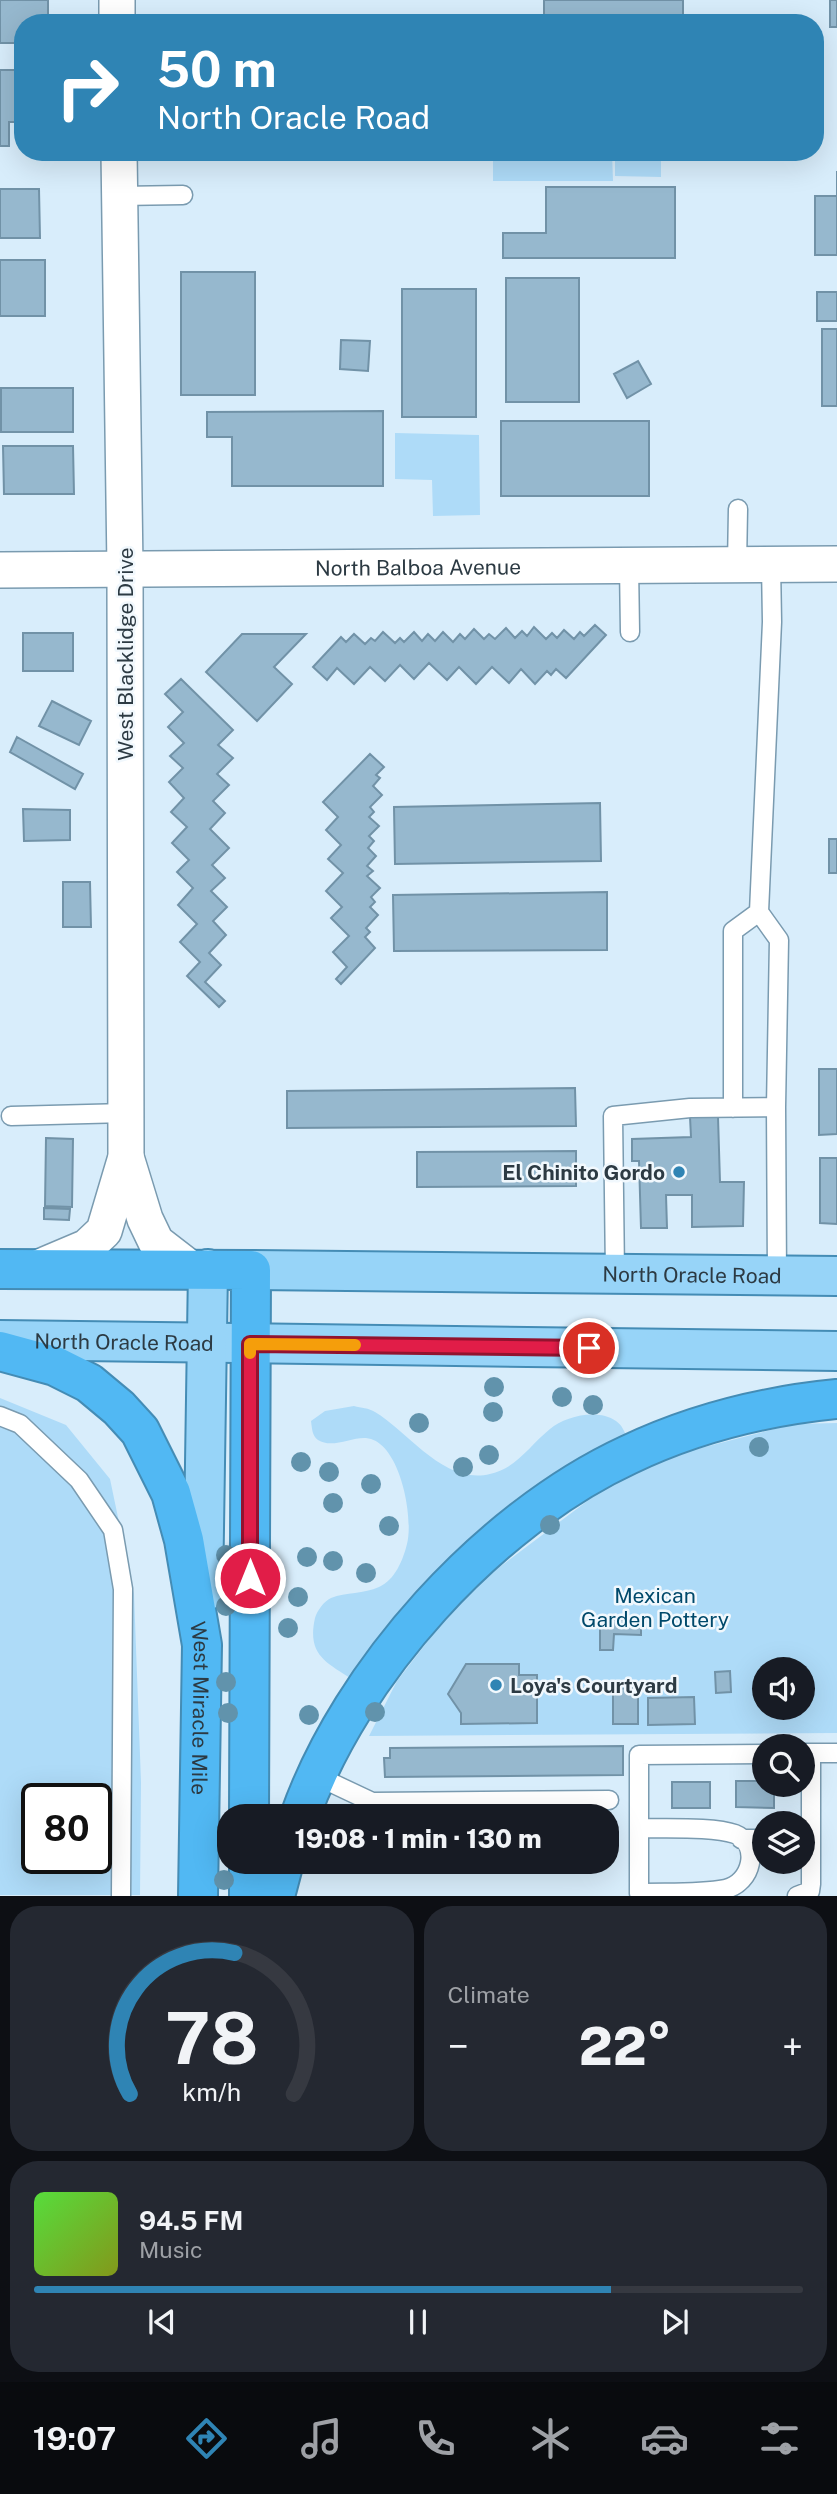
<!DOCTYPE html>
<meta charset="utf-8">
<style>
:root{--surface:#171b24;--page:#242831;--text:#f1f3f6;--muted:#9ea1a6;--line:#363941;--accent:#2f84b4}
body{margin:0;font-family:"Public Sans",sans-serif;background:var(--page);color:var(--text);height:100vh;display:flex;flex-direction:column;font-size:26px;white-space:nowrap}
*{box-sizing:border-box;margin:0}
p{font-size:23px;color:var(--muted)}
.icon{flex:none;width:38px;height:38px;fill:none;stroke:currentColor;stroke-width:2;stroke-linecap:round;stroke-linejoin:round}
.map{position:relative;height:1896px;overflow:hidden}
.drawer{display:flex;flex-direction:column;gap:10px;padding:10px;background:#0d0f14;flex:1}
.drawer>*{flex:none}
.hud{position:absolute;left:14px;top:14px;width:810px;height:147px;border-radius:28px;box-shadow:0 7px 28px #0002;background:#2f84b4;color:#fff;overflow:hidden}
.buttons{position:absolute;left:752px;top:1657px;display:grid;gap:14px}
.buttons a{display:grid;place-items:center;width:63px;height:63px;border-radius:50%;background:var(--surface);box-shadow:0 7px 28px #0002;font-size:35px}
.speed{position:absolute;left:21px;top:1783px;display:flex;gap:14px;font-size:35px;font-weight:700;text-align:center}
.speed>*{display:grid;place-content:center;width:91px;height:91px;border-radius:50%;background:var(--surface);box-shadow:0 7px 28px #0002;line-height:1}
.speed .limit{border:4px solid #111;border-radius:10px;background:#fff;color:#111}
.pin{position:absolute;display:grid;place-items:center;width:60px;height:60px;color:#fff;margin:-30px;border:4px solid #fff;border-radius:50%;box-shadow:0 2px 7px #0007}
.me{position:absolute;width:77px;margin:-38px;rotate:0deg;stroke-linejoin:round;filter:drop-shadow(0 0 5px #0008)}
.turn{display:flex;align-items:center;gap:24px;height:147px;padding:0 28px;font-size:32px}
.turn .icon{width:91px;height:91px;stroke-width:2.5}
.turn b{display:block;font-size:49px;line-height:60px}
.big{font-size:52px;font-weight:800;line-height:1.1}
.drawer .widget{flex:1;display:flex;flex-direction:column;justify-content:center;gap:10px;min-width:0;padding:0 24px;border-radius:28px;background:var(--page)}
.drawer .dial{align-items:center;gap:0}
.dial svg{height:182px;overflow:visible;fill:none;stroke:var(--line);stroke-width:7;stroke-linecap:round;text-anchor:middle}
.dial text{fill:var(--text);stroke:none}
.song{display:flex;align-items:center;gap:21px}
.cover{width:84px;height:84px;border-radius:10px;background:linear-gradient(135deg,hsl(110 70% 55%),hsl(70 70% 35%))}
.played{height:7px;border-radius:4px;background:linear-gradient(90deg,var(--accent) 75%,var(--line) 75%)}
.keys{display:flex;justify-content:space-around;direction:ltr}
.heat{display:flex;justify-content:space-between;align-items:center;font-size:38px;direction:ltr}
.drawer .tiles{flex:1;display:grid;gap:10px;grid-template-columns:1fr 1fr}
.widget:last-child{grid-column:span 2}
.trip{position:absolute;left:217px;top:1804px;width:402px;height:70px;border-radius:28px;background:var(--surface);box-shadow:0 7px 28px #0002;font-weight:800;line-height:70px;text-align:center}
.menu{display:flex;height:112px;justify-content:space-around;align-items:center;background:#090b0e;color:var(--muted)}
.menu .icon{width:49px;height:49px}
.menu .selected{color:var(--accent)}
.menu b{font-size:32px;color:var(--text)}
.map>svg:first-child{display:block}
.green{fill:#aedbf8;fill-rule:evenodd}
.building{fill:#96b8ce;stroke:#7192a7;stroke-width:2}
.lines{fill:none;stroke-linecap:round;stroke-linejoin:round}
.lane-casing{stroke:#7a9bb0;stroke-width:21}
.street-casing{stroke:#7a9bb0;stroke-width:38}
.primary-casing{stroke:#448cb5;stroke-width:42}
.highway-casing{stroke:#448cb5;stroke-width:42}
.lane{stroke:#fff;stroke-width:18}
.street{stroke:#fff;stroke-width:35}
.primary{stroke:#97d4f8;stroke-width:38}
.highway{stroke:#51b8f3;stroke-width:38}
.tree{fill:#6193ac}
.route-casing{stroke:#92132f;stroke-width:18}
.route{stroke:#e11d48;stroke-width:12}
.slow{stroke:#f59e0b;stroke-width:12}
.poi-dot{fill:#2f84b4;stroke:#f1f8fd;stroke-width:2.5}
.labels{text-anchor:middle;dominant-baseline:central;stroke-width:5;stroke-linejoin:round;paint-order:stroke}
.street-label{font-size:21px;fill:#2c3a43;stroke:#f1f8fd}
.poi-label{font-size:21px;font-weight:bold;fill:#2c3a43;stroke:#f1f8fd;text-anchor:end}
.park-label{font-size:21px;fill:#00496b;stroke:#f1f8fd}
</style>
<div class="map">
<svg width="837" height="1896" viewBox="0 0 837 1896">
<rect width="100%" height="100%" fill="#d8edfb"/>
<!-- green -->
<path class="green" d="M 493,152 L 612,152 L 613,181 L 493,181 Z
M 615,152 L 661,152 L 661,177 L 615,176 Z
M 395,433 L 479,435 L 480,515 L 433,516 L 432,480 L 395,479 Z
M 0,1398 L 66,1425 L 110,1479 L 134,1594 L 141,1782 L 140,1895 L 0,1895 ZM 37,1799 L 96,1799 L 96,1858 L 37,1858 Z
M 354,1406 C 361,1408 369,1408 375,1412 C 410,1433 444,1485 490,1474 C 517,1468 530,1445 550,1429 C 565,1416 598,1408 616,1421 C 622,1425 625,1432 627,1439 L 497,1517 L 456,1553 L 423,1588 L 352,1679 C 325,1662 307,1654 315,1618 C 317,1611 324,1601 331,1598 C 346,1592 364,1594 379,1587 C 395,1580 403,1560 407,1544 C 414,1517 400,1441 366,1438 C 351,1437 332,1449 318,1440 C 312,1436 312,1428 311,1421 L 325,1411 Z
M 837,1423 L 837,1733 L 369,1736 L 397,1681 L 458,1602 L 476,1585 L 635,1465 L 794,1424 ZM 765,1670 L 803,1670 L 803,1708 L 765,1708 Z"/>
<!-- building -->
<path class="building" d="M 0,0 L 48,0 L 48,23 L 23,23 L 23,43 L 0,43 Z
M 544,0 L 683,0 L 683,16 L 664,16 L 664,23 L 544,23 Z
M 830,0 L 837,0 L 837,27 L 830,27 Z
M 344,16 L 344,23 L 207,23 L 207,17 Z
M 0,70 L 23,70 L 23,122 L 9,122 L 9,146 L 0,146 Z
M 837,171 L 837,255 L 815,255 L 815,196 L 837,196 Z
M 546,187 L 675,187 L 675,258 L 503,258 L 503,233 L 546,233 Z
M 0,189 L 39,189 L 40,238 L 0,238 Z
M 0,260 L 45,260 L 45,316 L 0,316 Z
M 181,272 L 255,272 L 255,395 L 181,395 Z
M 506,278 L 579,278 L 579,402 L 506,402 Z
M 402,289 L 476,289 L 476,417 L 402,417 Z
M 817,292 L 837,292 L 837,321 L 817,321 Z
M 822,329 L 837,329 L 837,406 L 822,406 Z
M 341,340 L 370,341 L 368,371 L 340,369 Z
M 638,361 L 651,384 L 627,398 L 614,374 Z
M 1,388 L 73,388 L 73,432 L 1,432 Z
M 383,411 L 383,486 L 232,486 L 232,437 L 207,437 L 207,412 Z
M 501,421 L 649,421 L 649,496 L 501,496 Z
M 3,446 L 73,446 L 74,494 L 4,494 Z
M 595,625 L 606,635 L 566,678 L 556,669 L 551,675 L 547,671 L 535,684 L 521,669 L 509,683 L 492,667 L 476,684 L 459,667 L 447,680 L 429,663 L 414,679 L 400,665 L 385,681 L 370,667 L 354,684 L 337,668 L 327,680 L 313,667 L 341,637 L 346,642 L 354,634 L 365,644 L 371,638 L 375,641 L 383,632 L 395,643 L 400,638 L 404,642 L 414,632 L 422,641 L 428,634 L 435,641 L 443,632 L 453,642 L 460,634 L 465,639 L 474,629 L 484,639 L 489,634 L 495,639 L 506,628 L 515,638 L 522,631 L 527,636 L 534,627 L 546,639 L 552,633 L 557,638 L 564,630 L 574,639 L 580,632 L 584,636 Z
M 23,633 L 73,633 L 73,671 L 23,671 Z
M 242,634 L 306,634 L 274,667 L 292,684 L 257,721 L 206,672 Z
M 181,679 L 233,730 L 218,745 L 233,758 L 217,774 L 229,785 L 213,801 L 225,813 L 210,829 L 229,848 L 212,865 L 225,878 L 211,891 L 227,907 L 213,921 L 226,935 L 209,953 L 221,965 L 205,982 L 225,1001 L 219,1007 L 187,976 L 200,962 L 180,942 L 197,924 L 178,905 L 193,888 L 177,872 L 189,860 L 172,843 L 187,827 L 171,812 L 184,798 L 169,782 L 183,768 L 170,756 L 184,743 L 168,727 L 183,712 L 165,694 Z
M 52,701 L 91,721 L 79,745 L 39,726 Z
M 17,737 L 83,774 L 75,789 L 10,752 Z
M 370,754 L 384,767 L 376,775 L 380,778 L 373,786 L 382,795 L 370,807 L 374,812 L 369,817 L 379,826 L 369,836 L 374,841 L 368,848 L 376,856 L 367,866 L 373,871 L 367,876 L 380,888 L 371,897 L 375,902 L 370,907 L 378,915 L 366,928 L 370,932 L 365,937 L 375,948 L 341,984 L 336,979 L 347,967 L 333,952 L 349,936 L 331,918 L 342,907 L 326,891 L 343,873 L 328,859 L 341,845 L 326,830 L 338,817 L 323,802 Z
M 600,803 L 601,861 L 395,864 L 394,807 Z
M 23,809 L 70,810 L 70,840 L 24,841 Z
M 829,839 L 837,839 L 837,873 L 829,873 Z
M 63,882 L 90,882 L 91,927 L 63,927 Z
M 607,892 L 607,950 L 394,951 L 393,895 Z
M 819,1069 L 837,1069 L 837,1134 L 819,1135 Z
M 575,1088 L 576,1126 L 287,1128 L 287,1091 Z
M 690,1117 L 718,1117 L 720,1182 L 744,1182 L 743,1226 L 692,1227 L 692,1195 L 666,1195 L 667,1228 L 641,1228 L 639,1161 L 632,1161 L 632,1139 L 691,1137 Z
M 46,1138 L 73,1139 L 72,1207 L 45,1206 Z
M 576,1151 L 576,1186 L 417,1187 L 417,1152 Z
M 820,1158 L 837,1158 L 837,1224 L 820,1223 Z
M 44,1208 L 70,1209 L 69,1220 L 44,1219 Z
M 600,1620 L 641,1620 L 641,1635 L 614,1634 L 613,1650 L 600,1650 Z
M 466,1664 L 519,1664 L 519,1675 L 537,1675 L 537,1723 L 461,1724 L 461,1713 L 448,1694 Z
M 730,1671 L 731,1692 L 716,1693 L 715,1672 Z
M 638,1688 L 638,1724 L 613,1724 L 613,1689 Z
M 694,1697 L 695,1724 L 648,1725 L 648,1698 Z
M 623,1746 L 623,1775 L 385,1777 L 384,1758 L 390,1758 L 390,1748 Z
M 736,1781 L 765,1781 L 765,1785 L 774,1785 L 774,1808 L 736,1807 Z
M 672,1782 L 710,1782 L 710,1808 L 672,1808 Z
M 351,1862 L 530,1862 L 531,1869 L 351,1871 Z"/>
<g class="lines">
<defs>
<path id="lane" d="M 119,196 L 183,195
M 771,564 L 772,622 L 759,912 L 779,940 L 776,1107 L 777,1276
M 629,565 L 630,632
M 737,565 L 738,509
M 733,1108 L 733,931 L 759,912
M 11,1116 L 126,1113
M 615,1274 L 613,1116 L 690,1108 L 776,1107
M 0,1416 L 20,1424 L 79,1480 L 113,1530 L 123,1589 L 121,1896
M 803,1753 L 837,1753
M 317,1776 L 372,1802 L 609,1800
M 639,1828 C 664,1829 713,1826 735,1834 C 761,1844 752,1884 725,1889 C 699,1894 666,1892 639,1893 L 639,1755 L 765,1754
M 741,1839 L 765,1839
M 797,1896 L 810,1891 L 811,1884 L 811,1753"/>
<g id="street">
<path d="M 117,0 L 117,23"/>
<path id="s1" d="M 0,570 L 837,564"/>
<path d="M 126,1157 L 145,1219 L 156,1242 L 191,1269"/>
<path d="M 35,1269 L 87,1247 L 104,1231 L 126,1157 L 125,568 L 119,152"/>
</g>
<g id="primary">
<path id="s2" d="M 251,1270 L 837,1276"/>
<path id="s3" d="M 0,1340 L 837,1351"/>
<path d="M 203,1593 L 208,1269"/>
</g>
<g id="highway">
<path d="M 0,1269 L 251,1270 L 249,1816"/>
<path id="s4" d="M 0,1351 L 55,1366 L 89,1383 L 119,1408 L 140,1431 L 171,1493 L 184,1540 L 202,1645 L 198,1896"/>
<path d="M 300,1816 C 351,1672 488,1520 628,1455 C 693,1424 765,1406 837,1399"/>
<path d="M 249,1896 L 249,1862"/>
<path d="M 275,1896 L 284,1862"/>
</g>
</defs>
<!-- lane casing -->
<use href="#lane" class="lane-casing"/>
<!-- street casing -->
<use href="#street" class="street-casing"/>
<!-- primary casing -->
<use href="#primary" class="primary-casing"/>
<!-- highway casing -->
<use href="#highway" class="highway-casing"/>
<!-- lane -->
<use href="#lane" class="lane"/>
<!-- street -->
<use href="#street" class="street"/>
<!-- primary -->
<use href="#primary" class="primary"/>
<!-- highway -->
<use href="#highway" class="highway"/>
</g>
<!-- trees -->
<g class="tree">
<circle cx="494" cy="1387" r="10"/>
<circle cx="562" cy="1397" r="10"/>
<circle cx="593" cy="1405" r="10"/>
<circle cx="493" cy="1412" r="10"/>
<circle cx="419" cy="1423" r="10"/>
<circle cx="759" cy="1447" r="10"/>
<circle cx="489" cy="1455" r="10"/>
<circle cx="301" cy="1462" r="10"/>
<circle cx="463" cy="1467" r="10"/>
<circle cx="329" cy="1472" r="10"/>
<circle cx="371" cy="1484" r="10"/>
<circle cx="333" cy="1503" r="10"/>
<circle cx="550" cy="1525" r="10"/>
<circle cx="389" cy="1526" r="10"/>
<circle cx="226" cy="1555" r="10"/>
<circle cx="307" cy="1557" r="10"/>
<circle cx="333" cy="1561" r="10"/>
<circle cx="366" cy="1573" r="10"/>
<circle cx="298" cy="1597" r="10"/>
<circle cx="226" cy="1606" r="10"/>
<circle cx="288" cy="1628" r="10"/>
<circle cx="226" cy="1682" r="10"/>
<circle cx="375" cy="1712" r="10"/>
<circle cx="228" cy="1713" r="10"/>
<circle cx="309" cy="1715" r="10"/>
<circle cx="224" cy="1880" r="10"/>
</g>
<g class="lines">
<defs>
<path id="route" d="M 250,1578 L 250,1344 L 589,1348"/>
</defs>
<!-- route casing -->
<use href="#route" class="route-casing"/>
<!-- route -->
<use href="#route" class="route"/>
<!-- slow -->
<path class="slow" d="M 250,1353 L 250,1344 L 355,1345"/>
</g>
<!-- markers -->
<g class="poi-dot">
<circle cx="679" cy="1172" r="7"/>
<circle cx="496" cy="1685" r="7"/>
</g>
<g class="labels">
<!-- street labels -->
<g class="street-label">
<text stroke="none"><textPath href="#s1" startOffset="418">North Balboa Avenue</textPath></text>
<text transform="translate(125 654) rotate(-90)">West Blacklidge Drive</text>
<text stroke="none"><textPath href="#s2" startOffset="441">North Oracle Road</textPath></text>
<text stroke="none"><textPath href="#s3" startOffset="124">North Oracle Road</textPath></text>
<text stroke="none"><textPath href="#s4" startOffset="453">West Miracle Mile</textPath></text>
</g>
<!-- poi labels -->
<g class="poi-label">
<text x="665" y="1172">El Chinito Gordo</text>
<text x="510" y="1685" text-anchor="start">Loya's Courtyard</text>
</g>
<!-- park labels -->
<g class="park-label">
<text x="655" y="1595">Mexican<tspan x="655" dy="24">Garden Pottery</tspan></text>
</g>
</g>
</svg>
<div class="buttons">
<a><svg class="icon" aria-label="sound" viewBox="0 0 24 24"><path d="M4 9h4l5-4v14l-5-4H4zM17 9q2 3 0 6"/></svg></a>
<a><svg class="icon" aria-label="search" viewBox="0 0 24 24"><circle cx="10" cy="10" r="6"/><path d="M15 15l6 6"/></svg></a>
<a><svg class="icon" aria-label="layers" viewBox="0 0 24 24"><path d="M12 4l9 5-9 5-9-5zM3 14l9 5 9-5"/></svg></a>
</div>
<div class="speed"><div class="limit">80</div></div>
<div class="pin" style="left:589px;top:1348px;background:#d93025"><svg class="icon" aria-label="arrive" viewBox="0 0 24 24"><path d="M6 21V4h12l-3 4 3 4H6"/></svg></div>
<svg class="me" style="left:250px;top:1578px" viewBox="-20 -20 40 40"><circle r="17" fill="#e11d48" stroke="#fff" stroke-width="3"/><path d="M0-11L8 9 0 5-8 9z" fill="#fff"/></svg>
<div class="trip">19:08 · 1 min · 130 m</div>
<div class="hud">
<div class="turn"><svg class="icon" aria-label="right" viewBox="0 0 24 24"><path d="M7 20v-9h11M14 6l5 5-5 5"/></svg><div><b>50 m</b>North Oracle Road</div></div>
</div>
</div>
<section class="drawer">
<div class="tiles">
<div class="widget dial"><svg viewBox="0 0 100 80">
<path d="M14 69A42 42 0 1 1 86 69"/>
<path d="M14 69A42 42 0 0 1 60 7" stroke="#2f84b4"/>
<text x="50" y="56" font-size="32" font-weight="700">78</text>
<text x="50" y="72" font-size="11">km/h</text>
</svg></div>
<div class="widget"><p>Climate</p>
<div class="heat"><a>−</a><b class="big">22°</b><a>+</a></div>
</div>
<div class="widget">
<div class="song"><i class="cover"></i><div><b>94.5 FM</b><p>Music</p></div></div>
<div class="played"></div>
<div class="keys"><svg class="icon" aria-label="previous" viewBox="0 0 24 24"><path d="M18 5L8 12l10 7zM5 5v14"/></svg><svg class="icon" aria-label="pause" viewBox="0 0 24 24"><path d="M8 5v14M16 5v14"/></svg><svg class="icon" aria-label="next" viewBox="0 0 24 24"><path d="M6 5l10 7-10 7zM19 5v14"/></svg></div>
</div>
</div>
</section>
<nav class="menu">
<b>19:07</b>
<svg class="icon selected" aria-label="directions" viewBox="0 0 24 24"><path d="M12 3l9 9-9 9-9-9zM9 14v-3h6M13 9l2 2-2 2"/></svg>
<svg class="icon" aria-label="music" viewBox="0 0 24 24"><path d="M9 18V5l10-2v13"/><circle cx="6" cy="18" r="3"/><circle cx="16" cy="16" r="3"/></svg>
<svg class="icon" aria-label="phone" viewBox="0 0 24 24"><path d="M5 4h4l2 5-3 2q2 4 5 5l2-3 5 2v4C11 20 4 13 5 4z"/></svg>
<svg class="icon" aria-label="climate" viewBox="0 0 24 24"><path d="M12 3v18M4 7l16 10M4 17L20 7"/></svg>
<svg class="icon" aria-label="car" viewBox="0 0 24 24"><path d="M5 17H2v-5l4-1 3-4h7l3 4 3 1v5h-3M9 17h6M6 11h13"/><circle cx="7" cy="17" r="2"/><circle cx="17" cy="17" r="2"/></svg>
<svg class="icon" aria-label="filters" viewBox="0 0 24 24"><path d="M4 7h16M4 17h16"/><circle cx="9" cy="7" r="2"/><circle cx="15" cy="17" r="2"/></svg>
</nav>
